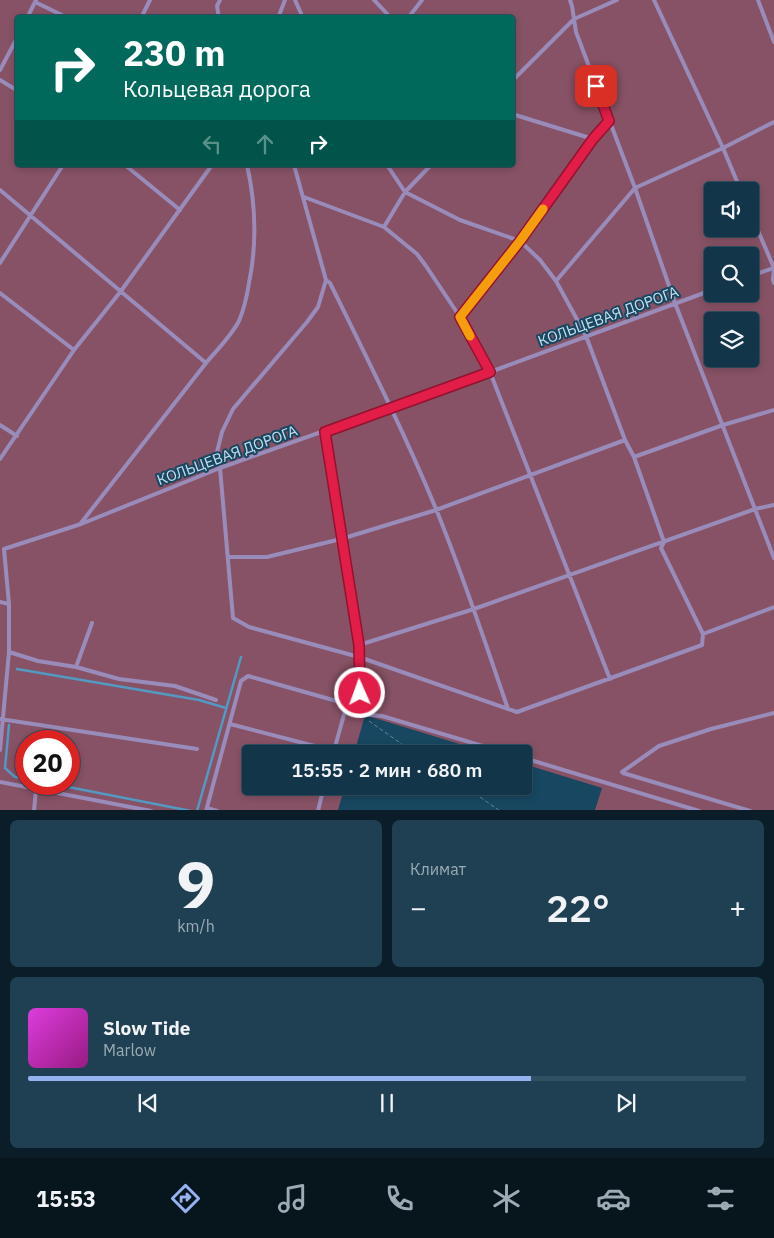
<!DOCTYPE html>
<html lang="ru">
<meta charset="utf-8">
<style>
:root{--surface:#123549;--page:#1f4053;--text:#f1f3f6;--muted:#9cabb4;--line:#315061;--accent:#95b2f1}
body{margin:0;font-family:"IBM Plex Sans",sans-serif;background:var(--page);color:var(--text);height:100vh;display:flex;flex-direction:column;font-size:19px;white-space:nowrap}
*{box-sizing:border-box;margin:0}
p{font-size:16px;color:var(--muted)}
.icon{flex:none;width:28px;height:28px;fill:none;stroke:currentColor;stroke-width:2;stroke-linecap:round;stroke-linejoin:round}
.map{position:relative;height:810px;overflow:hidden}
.side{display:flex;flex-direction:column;gap:10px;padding:10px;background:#0a1d28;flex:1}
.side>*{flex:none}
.guide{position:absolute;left:15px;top:15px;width:500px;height:152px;border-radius:5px;box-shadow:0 2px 8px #0003,0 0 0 1px var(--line);background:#00695c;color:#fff;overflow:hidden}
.controls{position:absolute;left:704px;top:182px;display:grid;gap:10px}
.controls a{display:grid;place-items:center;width:55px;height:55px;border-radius:5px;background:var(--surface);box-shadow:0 2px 8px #0003,0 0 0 1px var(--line);font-size:25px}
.speed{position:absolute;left:15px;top:730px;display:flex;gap:10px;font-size:25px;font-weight:700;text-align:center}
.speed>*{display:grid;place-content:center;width:65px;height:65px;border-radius:50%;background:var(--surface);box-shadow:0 2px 8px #0003,0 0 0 1px var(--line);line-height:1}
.speed .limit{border:8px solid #d22;background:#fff;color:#111}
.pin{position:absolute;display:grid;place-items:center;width:42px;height:42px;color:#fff;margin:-21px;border-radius:10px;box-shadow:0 2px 8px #0006}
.me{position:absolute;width:55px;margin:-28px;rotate:358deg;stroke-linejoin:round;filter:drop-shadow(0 0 4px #0008)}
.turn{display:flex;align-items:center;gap:18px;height:105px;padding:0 25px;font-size:22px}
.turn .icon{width:65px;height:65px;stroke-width:2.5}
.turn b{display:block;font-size:35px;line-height:42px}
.lanes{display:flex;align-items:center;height:48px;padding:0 25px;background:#0003;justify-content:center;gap:25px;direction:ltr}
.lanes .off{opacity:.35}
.big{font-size:38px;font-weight:600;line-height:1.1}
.side .card{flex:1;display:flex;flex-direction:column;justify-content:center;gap:8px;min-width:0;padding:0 18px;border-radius:8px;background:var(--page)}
.side .dial{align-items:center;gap:0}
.dial b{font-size:65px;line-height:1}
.song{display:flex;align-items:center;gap:15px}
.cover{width:60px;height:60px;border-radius:8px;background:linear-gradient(135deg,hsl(300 70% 55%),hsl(310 70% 35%))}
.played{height:5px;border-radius:2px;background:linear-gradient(90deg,var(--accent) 70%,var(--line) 70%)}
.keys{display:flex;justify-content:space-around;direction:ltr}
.heat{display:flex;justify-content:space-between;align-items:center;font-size:28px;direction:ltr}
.side .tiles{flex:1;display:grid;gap:10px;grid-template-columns:1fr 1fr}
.card:last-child{grid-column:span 2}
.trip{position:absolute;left:242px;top:745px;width:290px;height:50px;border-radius:5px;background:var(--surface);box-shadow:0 2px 8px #0003,0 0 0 1px var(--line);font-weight:600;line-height:50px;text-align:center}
.menu{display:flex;height:80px;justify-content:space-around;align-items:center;background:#07151d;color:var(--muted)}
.menu .icon{width:35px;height:35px}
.menu .selected{color:var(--accent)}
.menu b{font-size:22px;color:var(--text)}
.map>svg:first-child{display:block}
.green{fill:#875265;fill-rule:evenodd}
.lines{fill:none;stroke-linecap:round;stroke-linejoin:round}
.stream{stroke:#5299c3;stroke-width:2.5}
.path{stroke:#61879c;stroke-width:1;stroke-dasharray:4 2.5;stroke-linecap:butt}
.lane{stroke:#998cbb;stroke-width:4}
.route-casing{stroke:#92132f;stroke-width:12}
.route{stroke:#e11d48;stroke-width:9}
.slow{stroke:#f59e0b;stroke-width:9}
.labels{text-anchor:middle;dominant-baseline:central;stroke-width:4;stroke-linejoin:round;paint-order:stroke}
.street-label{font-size:15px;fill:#c7dfef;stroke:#184761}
</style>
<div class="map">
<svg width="774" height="811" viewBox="0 0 774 811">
<rect width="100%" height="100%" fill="#184761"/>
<!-- green -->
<path class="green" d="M 0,0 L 774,0 L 774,810 L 595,810 L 602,788 L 524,764 L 524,754 L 492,754 L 365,715 L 354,754 L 251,754 L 251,786 L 345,786 L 338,810 L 0,811 ZM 18,18 L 512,18 L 512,165 L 18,165 ZM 712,191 L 750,191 L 750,229 L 712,229 ZM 712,256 L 750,256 L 750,294 L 712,294 ZM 712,321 L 750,321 L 750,359 L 712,359 ZM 26,741 L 69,741 L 69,784 L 26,784 Z"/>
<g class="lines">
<!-- stream -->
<path class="stream" d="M 17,669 L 199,700 L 226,708
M 9,725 L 5,768 L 15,777 L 26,779
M 53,784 L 191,811
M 197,811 L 241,657"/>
<!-- path -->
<path class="path" d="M 369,721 L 416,754
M 464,786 L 500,811"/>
<!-- lane -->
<path class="lane" d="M 295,0 L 303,18
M 374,0 L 391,18
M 570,0 L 572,6 L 576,32 L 635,188 L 675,303 L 774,558
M 654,0 L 723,148 L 741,191
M 758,0 L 774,42
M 35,2 L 68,18
M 27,18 L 36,0
M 141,18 L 150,0
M 219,18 L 217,6 L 220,0
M 278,18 L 285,0
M 408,18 L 422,0
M 0,70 L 18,36
M 0,80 L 18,91
M 512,81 L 574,19 L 617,0
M 512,114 L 593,139
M 125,165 L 180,210
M 294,165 L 326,280 L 318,307 L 307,322 L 233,409 L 222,432 L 216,456 L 220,468 L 233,618 L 249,627 L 359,657 L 517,712 L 702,645 L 703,634 L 774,607
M 387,165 L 405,192 L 460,220 L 520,241 L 540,260 L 556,281 L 586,336 L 625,440 L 634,457 L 664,542 L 661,548 L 703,634
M 0,190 L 206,363
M 304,197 L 384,227 L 417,254 L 426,266 L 460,317 L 490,372 L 610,679
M 750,212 L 774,268
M 384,227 L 405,192 L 431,165
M 0,263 L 63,165
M 774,268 L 773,280 L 774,283
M 750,276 L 774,268
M 326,280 L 330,283 C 367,358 404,432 436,509 C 463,575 485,642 508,709
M 556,281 L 635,188 L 723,148 L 774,122
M 0,293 L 74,350
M 460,317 L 520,241 L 593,139 L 609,121
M 0,425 L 17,436
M 634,457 L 723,425 L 774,410
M 0,459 L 74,350 L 121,291 L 212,165
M 81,523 L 206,363 C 217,350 231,336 239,321 C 244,309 247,296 249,283 C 257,244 256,205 247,165
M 4,549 L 81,524 L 220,468 L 490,372 L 712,290
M 228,557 L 267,557 L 341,539 L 436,510 L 625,440
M 0,602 L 9,604
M 359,645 L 474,609 L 755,509 L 774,505
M 9,652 L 38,661 L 76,667 L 119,679 L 175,686 L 216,700
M 76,667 L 92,623
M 357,705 L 361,714 L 382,716 L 510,754
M 0,719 L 197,749
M 230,724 L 334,751
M 0,750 L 9,652 L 9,604 L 4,549
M 333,754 L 347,704
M 524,758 L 699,811
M 622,772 L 659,746 L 711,729 L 774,713
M 623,773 L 750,811
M 0,782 L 151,811
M 207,808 L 217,811
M 34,811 L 36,789
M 206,811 L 241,681 L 248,676 L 347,704 L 357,705 L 360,693 L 359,645 L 325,432
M 318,811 L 324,786"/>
</g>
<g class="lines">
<defs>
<path id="route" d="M 360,693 L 359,645 L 325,432 L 490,372 L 460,317 L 520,241 L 593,139 L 609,121 L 596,86"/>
</defs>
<!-- route casing -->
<use href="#route" class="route-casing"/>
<!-- route -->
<use href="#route" class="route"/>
<!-- slow -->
<path class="slow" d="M 470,336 L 460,317 L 520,241 L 543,209"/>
</g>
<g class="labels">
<!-- street labels -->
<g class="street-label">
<text transform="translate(608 316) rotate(-20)">КОЛЬЦЕВАЯ ДОРОГА</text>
<text transform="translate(227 455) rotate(-20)">КОЛЬЦЕВАЯ ДОРОГА</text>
</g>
</g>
</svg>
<div class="controls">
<a><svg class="icon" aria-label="sound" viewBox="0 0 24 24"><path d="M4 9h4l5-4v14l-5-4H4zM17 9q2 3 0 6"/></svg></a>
<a><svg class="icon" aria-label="search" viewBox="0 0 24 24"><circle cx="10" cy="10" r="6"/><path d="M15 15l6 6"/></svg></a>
<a><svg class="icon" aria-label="layers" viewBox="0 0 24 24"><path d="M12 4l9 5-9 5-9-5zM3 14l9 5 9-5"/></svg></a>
</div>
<div class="speed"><div class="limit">20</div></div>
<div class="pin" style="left:596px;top:86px;background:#d93025"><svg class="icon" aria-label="arrive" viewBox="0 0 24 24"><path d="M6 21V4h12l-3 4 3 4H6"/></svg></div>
<svg class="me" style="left:360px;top:693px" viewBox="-20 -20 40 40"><circle r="17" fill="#e11d48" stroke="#fff" stroke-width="3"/><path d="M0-11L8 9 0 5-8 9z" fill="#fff"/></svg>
<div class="trip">15:55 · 2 мин · 680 m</div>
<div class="guide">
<div class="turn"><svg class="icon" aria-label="right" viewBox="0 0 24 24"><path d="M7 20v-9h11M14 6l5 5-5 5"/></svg><div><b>230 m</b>Кольцевая дорога</div></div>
<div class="lanes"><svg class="icon off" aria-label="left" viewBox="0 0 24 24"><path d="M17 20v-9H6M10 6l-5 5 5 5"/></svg><svg class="icon off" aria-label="ahead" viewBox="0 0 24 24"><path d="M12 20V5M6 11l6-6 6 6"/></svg><svg class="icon" aria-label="right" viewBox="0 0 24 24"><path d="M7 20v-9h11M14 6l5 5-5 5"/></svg></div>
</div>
</div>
<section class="side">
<div class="tiles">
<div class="card dial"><b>9</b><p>km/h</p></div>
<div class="card"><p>Климат</p>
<div class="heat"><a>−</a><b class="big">22°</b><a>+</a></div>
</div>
<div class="card">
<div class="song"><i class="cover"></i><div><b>Slow Tide</b><p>Marlow</p></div></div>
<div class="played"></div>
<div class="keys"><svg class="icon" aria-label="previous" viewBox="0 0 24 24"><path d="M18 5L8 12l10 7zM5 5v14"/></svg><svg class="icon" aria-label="pause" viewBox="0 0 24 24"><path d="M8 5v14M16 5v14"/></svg><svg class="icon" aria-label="next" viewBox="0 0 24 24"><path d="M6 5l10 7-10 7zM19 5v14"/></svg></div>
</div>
</div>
</section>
<nav class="menu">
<b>15:53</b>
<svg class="icon selected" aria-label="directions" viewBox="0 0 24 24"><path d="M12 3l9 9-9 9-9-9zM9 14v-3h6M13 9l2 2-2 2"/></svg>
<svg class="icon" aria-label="music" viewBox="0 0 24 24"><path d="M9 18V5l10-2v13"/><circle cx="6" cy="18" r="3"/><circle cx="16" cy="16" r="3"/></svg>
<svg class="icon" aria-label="phone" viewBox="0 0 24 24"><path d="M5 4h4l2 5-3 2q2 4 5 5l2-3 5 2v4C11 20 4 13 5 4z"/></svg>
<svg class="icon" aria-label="climate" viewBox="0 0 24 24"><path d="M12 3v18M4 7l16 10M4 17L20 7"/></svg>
<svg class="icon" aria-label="car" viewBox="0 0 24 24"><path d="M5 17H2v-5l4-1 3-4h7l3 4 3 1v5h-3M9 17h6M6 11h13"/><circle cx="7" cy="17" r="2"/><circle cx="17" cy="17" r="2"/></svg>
<svg class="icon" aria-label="filters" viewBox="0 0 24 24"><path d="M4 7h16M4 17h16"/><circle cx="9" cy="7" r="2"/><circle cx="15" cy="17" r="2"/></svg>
</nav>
